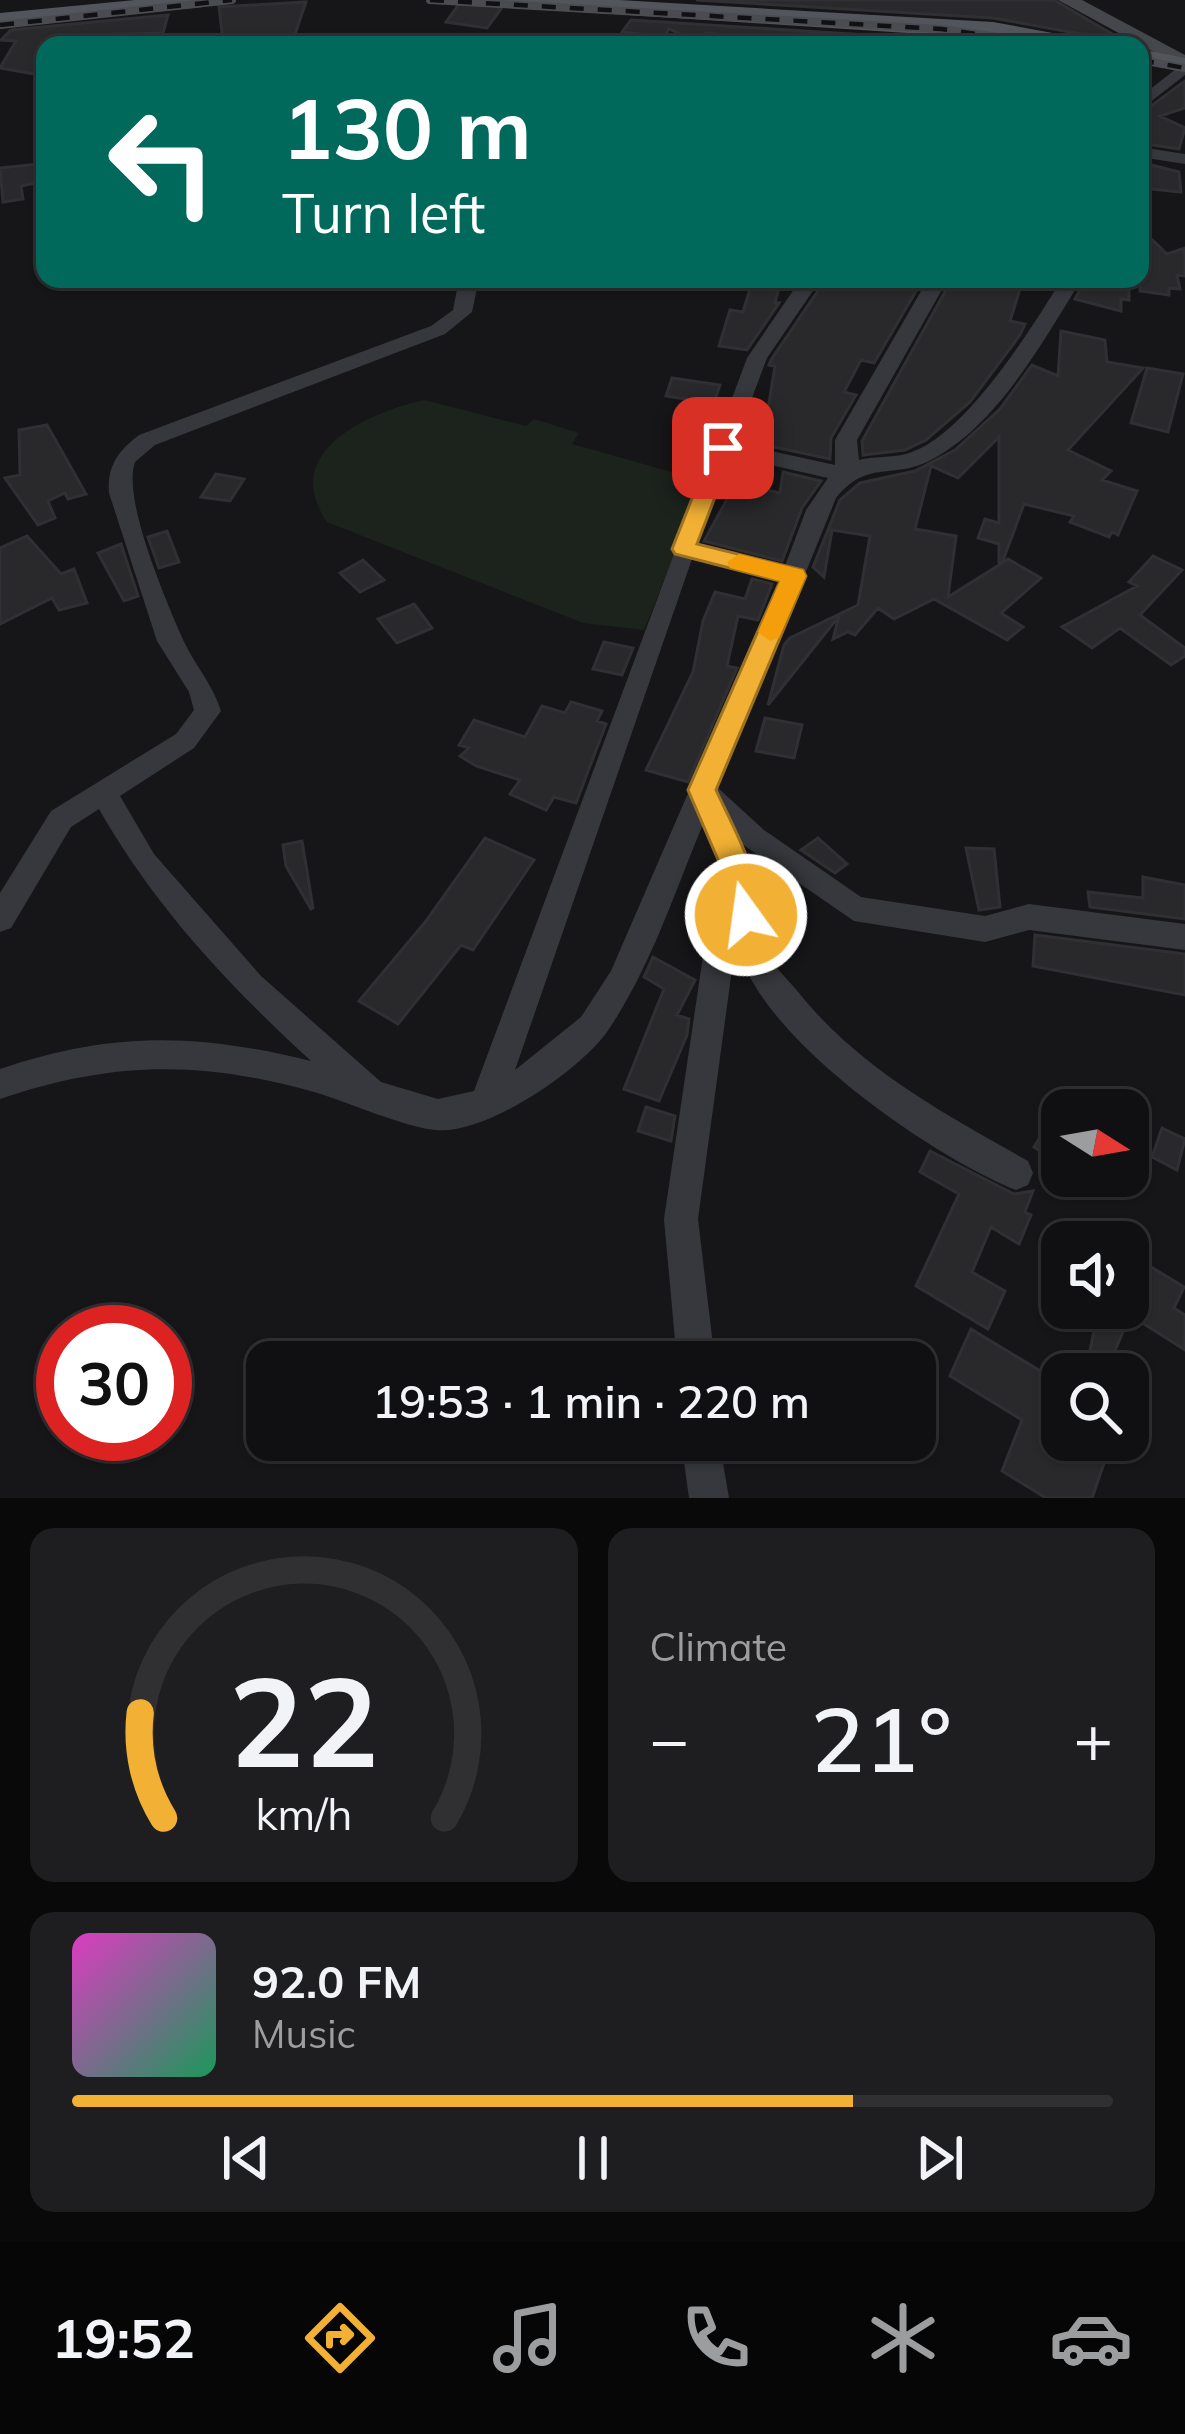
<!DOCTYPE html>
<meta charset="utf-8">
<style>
:root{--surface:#101012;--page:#1e1e20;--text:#f1f3f6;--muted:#9c9d9f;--line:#303032;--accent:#f2b134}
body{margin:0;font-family:Mulish,sans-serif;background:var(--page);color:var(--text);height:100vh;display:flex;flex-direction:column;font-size:45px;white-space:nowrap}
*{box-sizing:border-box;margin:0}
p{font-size:39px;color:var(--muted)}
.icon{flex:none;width:66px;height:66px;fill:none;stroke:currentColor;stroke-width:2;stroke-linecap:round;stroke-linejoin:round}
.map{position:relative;height:1498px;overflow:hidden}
.side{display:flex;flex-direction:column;gap:30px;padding:30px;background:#09090a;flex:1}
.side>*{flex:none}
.top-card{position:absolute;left:36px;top:36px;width:1113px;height:252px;border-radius:24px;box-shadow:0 3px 9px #0004,0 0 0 3px var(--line);background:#00695c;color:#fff;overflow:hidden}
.needle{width:78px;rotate:101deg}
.controls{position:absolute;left:1041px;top:1089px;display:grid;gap:24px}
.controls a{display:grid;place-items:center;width:108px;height:108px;border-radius:24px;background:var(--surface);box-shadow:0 3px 9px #0004,0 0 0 3px var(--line);font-size:60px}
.speed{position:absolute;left:36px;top:1305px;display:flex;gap:24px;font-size:60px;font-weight:700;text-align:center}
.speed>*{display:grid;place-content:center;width:156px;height:156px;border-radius:50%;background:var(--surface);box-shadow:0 3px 9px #0004,0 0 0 3px var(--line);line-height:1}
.speed .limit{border:18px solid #d22;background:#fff;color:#111}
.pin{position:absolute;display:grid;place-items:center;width:102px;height:102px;color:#fff;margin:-51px;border-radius:24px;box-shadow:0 6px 18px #0006}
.me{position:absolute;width:132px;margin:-66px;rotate:346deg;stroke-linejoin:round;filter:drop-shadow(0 0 9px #0008)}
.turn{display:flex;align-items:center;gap:42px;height:252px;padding:0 48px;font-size:54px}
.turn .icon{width:156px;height:156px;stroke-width:2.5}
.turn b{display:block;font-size:84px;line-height:102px}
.big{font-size:90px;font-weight:600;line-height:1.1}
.side .card{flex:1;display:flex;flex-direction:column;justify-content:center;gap:18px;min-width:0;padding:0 42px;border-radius:24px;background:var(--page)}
.side .dial{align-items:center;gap:0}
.dial svg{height:312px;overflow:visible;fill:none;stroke:var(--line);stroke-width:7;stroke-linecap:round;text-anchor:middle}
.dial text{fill:var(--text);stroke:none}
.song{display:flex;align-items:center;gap:36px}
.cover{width:144px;height:144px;border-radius:18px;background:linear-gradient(135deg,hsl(310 70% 55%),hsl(150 70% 35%))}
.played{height:12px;border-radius:6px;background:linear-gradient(90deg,var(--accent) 75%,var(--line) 75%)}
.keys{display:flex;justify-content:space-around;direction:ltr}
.heat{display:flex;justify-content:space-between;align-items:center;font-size:66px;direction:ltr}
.side .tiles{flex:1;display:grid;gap:30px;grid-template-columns:1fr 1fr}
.card:last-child{grid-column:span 2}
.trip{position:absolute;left:246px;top:1341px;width:690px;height:120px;border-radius:24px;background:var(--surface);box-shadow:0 3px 9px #0004,0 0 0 3px var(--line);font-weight:600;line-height:120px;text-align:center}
.tab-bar{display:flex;height:192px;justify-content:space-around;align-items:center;background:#060607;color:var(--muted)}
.tab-bar .icon{width:84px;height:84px}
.tab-bar .active{color:var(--accent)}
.tab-bar b{font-size:54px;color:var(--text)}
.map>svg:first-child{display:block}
.green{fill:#1c231d}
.building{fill:#29292c;stroke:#303034;stroke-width:3;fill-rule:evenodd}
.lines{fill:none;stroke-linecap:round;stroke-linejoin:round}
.street{fill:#37383d;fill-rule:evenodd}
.secondary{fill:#45474d;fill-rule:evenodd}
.primary{fill:#53555c;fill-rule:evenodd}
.rail-casing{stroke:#4a4c52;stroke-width:8}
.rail{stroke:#111113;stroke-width:4.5;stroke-dasharray:14;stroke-linecap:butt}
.route{fill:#f2b134;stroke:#9d7322;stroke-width:3}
.slow{fill:#f59e0b}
</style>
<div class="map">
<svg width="1185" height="1498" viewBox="0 0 1185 1498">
<rect width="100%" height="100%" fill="#161618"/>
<!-- green -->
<path class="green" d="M 424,400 L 526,426 L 534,419 L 579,433 L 572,444 L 704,481 L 644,630 L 583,623 L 327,522 C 279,452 367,413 424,400 Z"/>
<!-- building -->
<path class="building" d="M 696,0 L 1054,0 L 1131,45 L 1096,45 L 1081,34 L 993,18 Z
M 306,2 L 293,40 L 223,41 L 219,7 Z
M 459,4 L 496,6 L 501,9 L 487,28 L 446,22 Z
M 168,15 L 163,33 L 88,35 L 80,42 L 45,45 L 45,76 L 0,68 L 16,41 L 1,40 L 11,30 Z
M 631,20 L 1022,45 L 831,45 L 707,33 L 691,39 L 669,29 L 664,37 L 622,32 Z
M 1185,81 L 1185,108 L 1160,116 L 1185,128 L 1179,149 L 1140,143 L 1140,114 Z
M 1140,162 L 1179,172 L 1181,192 L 1140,188 Z
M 38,164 L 45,181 L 21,186 L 23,199 L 3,202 L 0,168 Z
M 1140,228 L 1167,254 L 1185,248 L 1185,276 L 1177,275 L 1180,289 L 1169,288 L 1169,295 L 1140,291 Z
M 760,279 L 781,279 L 775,303 L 779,303 L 747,350 L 719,346 L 730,310 L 743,312 L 752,282 Z
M 826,279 L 923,279 L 874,363 L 861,360 L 844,392 L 856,395 L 831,438 L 830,459 L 741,440 L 753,409 L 768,409 L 775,366 L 769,365 L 771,360 Z
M 952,279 L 1023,279 L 1010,321 L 1025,324 L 1020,335 L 970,402 L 926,440 L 905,450 L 863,455 L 862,441 Z
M 1086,279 L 1129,279 L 1129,300 L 1121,299 L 1121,311 L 1075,299 Z
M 1061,331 L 1105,340 L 1107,362 L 1143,368 L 1068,450 L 1111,471 L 1102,480 L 1137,491 L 1118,535 L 1112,532 L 1109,537 L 1070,522 L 1074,516 L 1024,504 L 1002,563 L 1008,559 L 1041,578 L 1001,613 L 1023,627 L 1007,640 L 934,599 L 894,619 L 878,608 L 855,635 L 848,632 L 833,639 L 839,616 L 768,705 L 784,645 L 790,638 L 858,605 L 870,536 L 832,530 L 824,577 L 813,567 L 840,500 L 860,483 L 915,471 L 955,450 L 1000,409 L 1032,365 L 1058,376 ZM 999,437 L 999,523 L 985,519 L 978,538 L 999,544 L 999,565 L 948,597 L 956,536 L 915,529 L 931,466 L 958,478 Z
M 1147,368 L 1183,374 L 1168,432 L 1131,423 Z
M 672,378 L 720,385 L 714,403 L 666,396 Z
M 47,425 L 86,494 L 68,499 L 65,493 L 48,501 L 55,518 L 38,525 L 5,478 L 20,475 L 19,430 Z
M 783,472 L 821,481 L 802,508 L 782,561 L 704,541 L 736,483 L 780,493 Z
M 216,474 L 244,479 L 230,501 L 201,497 Z
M 167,531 L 179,562 L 159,568 L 148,537 Z
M 27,536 L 61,574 L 74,569 L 87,603 L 59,610 L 52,598 L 0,624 L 0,548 Z
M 121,544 L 138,596 L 124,601 L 98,553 Z
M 1153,556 L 1182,570 L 1140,615 L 1185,648 L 1185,656 L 1171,665 L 1120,628 L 1092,648 L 1062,627 L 1137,586 L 1129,582 Z
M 363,560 L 384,580 L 360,592 L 340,573 Z
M 752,579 L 772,584 L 758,620 L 738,616 L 727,666 L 737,668 L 688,782 L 646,770 L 693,672 L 703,621 L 715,592 L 745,599 Z
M 414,604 L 432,628 L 397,643 L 378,619 Z
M 604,642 L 633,648 L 622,675 L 593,669 Z
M 571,702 L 602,711 L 597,721 L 606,724 L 576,803 L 554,797 L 546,810 L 510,794 L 520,780 L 476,766 L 460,756 L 469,748 L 459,745 L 474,720 L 525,737 L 542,706 L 565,713 Z
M 765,718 L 802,725 L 794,758 L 756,751 Z
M 485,838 L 534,860 L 473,950 L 461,945 L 398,1024 L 359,1001 L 426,921 Z
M 818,838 L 847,864 L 835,873 L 801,850 Z
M 302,841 L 313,908 L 311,909 L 286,866 L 283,845 Z
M 966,848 L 994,849 L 1000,907 L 979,910 Z
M 1143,877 L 1185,885 L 1185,919 L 1090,907 L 1088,892 L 1143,898 Z
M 1035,935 L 1185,954 L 1185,995 L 1033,966 Z
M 653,957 L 695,980 L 677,1015 L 689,1019 L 687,1035 L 659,1101 L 624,1089 L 664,989 L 644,977 Z
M 1062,1102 L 1062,1166 L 1034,1147 Z
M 646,1107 L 675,1116 L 671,1141 L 638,1131 Z
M 1162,1128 L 1185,1139 L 1177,1170 L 1152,1157 Z
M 930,1151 L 1014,1194 L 1033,1191 L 1025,1212 L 1031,1215 L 1019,1244 L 991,1227 L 972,1272 L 1005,1291 L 988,1329 L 916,1286 L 959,1194 L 920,1172 Z
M 1128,1253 L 1184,1287 L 1174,1308 L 1185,1315 L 1185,1350 L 1130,1315 L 1112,1358 L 1148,1375 L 1136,1428 L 1128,1427 L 1128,1374 L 1085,1374 L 1099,1308 L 1128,1308 Z
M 971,1329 L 1062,1384 L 1062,1440 L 1112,1440 L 1092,1498 L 1046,1498 L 1002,1471 L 1022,1420 L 950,1376 Z"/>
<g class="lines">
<!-- street -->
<path class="street" d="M 1185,62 L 1185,75 L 1140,110 L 1140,97 Z
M 1140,147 L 1185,154 L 1185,164 L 1140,157 Z
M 459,279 L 479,279 L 472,312 L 445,334 L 155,445 L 135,462 C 122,498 165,598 181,635 C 192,662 212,682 221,711 L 194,748 L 120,796 L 154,854 L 261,976 L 381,1082 L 438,1099 L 474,1091 L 747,358 L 801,279 L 821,279 L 767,358 L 735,443 L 835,465 L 835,440 L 928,279 L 948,279 L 857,440 L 859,460 C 874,456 891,458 906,454 C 964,439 1032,327 1062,279 L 1082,279 C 1042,342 997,428 927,462 C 889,479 867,460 836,498 L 718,788 L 764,830 L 861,897 L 985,916 L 1029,904 L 1185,924 L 1185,950 L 1029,930 L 985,942 L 854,921 L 739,842 C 756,878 756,929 770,957 C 777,970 790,982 799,993 C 860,1069 945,1114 1028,1161 L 1033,1173 L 1028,1185 L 1016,1190 C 931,1156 753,1034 736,940 L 698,1219 L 715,1362 L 677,1362 L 664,1219 L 712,896 L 722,869 L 703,824 C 674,894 650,969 607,1032 C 579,1071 486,1135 436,1130 C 403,1127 349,1102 314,1092 C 201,1060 111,1061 0,1099 L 0,1069 C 112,1031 197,1033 311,1061 C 229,986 154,906 99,809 L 71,827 L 11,928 L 0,932 L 0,893 L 51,811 L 176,734 L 194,710 L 189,692 L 157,641 L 109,493 C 107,466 118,451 139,435 L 431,326 L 453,310 ZM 731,456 L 828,478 L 806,510 L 785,566 L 698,544 ZM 692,559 L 780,581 L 611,971 L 581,1017 L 515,1070 Z
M 681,1440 L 719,1440 L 729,1498 L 689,1498 Z"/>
<!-- secondary -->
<path class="secondary" d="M 1058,0 L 1082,0 L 1185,55 L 1185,69 Z"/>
<!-- primary -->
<path class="primary" d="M 135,0 L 214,0 L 203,7 L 0,27 L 0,13 Z
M 495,0 L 619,0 L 993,22 L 1080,38 L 1092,45 L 506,7 Z
M 1140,49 L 1185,58 L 1185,72 L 1140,63 Z"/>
<defs>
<path id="rail" d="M 430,0 L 941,29 L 1058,45
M 0,25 L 232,0
M 1140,60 L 1185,68"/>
</defs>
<!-- rail casing -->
<use href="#rail" class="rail-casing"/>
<!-- rail -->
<use href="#rail" class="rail"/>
</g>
<!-- route -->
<path class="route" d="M 723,441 L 734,448 L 697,544 L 803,570 L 806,576 L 716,790 C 730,821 771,893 756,924 L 746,928 L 735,924 L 722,869 L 688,790 L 780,581 L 675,554 L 672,549 L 712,448 Z"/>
<!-- slow -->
<path class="slow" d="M 739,554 L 803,570 L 806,576 L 779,638 L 770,641 L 758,632 L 780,581 L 730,568 L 727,562 Z"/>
</svg>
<div class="controls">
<a><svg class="needle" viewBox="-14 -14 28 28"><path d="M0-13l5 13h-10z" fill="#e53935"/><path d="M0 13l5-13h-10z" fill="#9c9d9f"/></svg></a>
<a><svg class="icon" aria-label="sound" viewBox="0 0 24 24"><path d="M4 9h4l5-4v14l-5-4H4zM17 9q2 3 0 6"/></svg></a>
<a><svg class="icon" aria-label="search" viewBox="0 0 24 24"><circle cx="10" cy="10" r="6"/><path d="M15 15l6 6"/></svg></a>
</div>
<div class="speed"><div class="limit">30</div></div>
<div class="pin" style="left:723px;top:448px;background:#d93025"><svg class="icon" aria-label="arrive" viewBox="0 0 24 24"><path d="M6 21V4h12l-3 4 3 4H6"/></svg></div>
<svg class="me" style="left:746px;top:915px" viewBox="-20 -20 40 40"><circle r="17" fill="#f2b134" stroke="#fff" stroke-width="3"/><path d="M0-11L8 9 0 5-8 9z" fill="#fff"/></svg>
<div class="trip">19:53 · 1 min · 220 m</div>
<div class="top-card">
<div class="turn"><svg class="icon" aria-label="left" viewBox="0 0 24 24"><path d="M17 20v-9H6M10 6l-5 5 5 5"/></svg><div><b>130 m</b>Turn left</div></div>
</div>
</div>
<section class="side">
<div class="tiles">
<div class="card dial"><svg viewBox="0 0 100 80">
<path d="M14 69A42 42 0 1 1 86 69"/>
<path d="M14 69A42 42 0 0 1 8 42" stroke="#f2b134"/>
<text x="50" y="56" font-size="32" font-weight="700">22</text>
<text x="50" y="72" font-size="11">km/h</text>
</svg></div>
<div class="card"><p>Climate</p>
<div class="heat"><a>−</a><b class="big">21°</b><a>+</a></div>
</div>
<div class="card">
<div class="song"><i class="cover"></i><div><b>92.0 FM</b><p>Music</p></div></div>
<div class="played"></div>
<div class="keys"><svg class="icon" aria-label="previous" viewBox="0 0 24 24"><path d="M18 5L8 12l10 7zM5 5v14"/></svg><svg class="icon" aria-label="pause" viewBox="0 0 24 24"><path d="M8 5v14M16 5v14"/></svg><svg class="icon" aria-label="next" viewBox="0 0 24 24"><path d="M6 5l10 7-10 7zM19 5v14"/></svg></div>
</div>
</div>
</section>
<nav class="tab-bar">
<b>19:52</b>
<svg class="icon active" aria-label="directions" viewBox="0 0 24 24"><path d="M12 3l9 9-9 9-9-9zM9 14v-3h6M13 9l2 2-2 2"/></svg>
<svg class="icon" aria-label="music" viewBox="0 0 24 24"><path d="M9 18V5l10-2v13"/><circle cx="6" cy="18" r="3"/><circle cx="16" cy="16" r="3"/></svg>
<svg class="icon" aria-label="phone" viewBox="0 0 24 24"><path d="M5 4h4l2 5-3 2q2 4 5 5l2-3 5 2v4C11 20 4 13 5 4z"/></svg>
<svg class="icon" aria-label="climate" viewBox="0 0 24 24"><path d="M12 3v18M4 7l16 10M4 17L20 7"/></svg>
<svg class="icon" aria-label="car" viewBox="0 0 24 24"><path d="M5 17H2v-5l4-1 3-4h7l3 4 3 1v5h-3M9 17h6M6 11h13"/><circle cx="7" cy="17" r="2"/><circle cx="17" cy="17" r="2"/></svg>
</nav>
